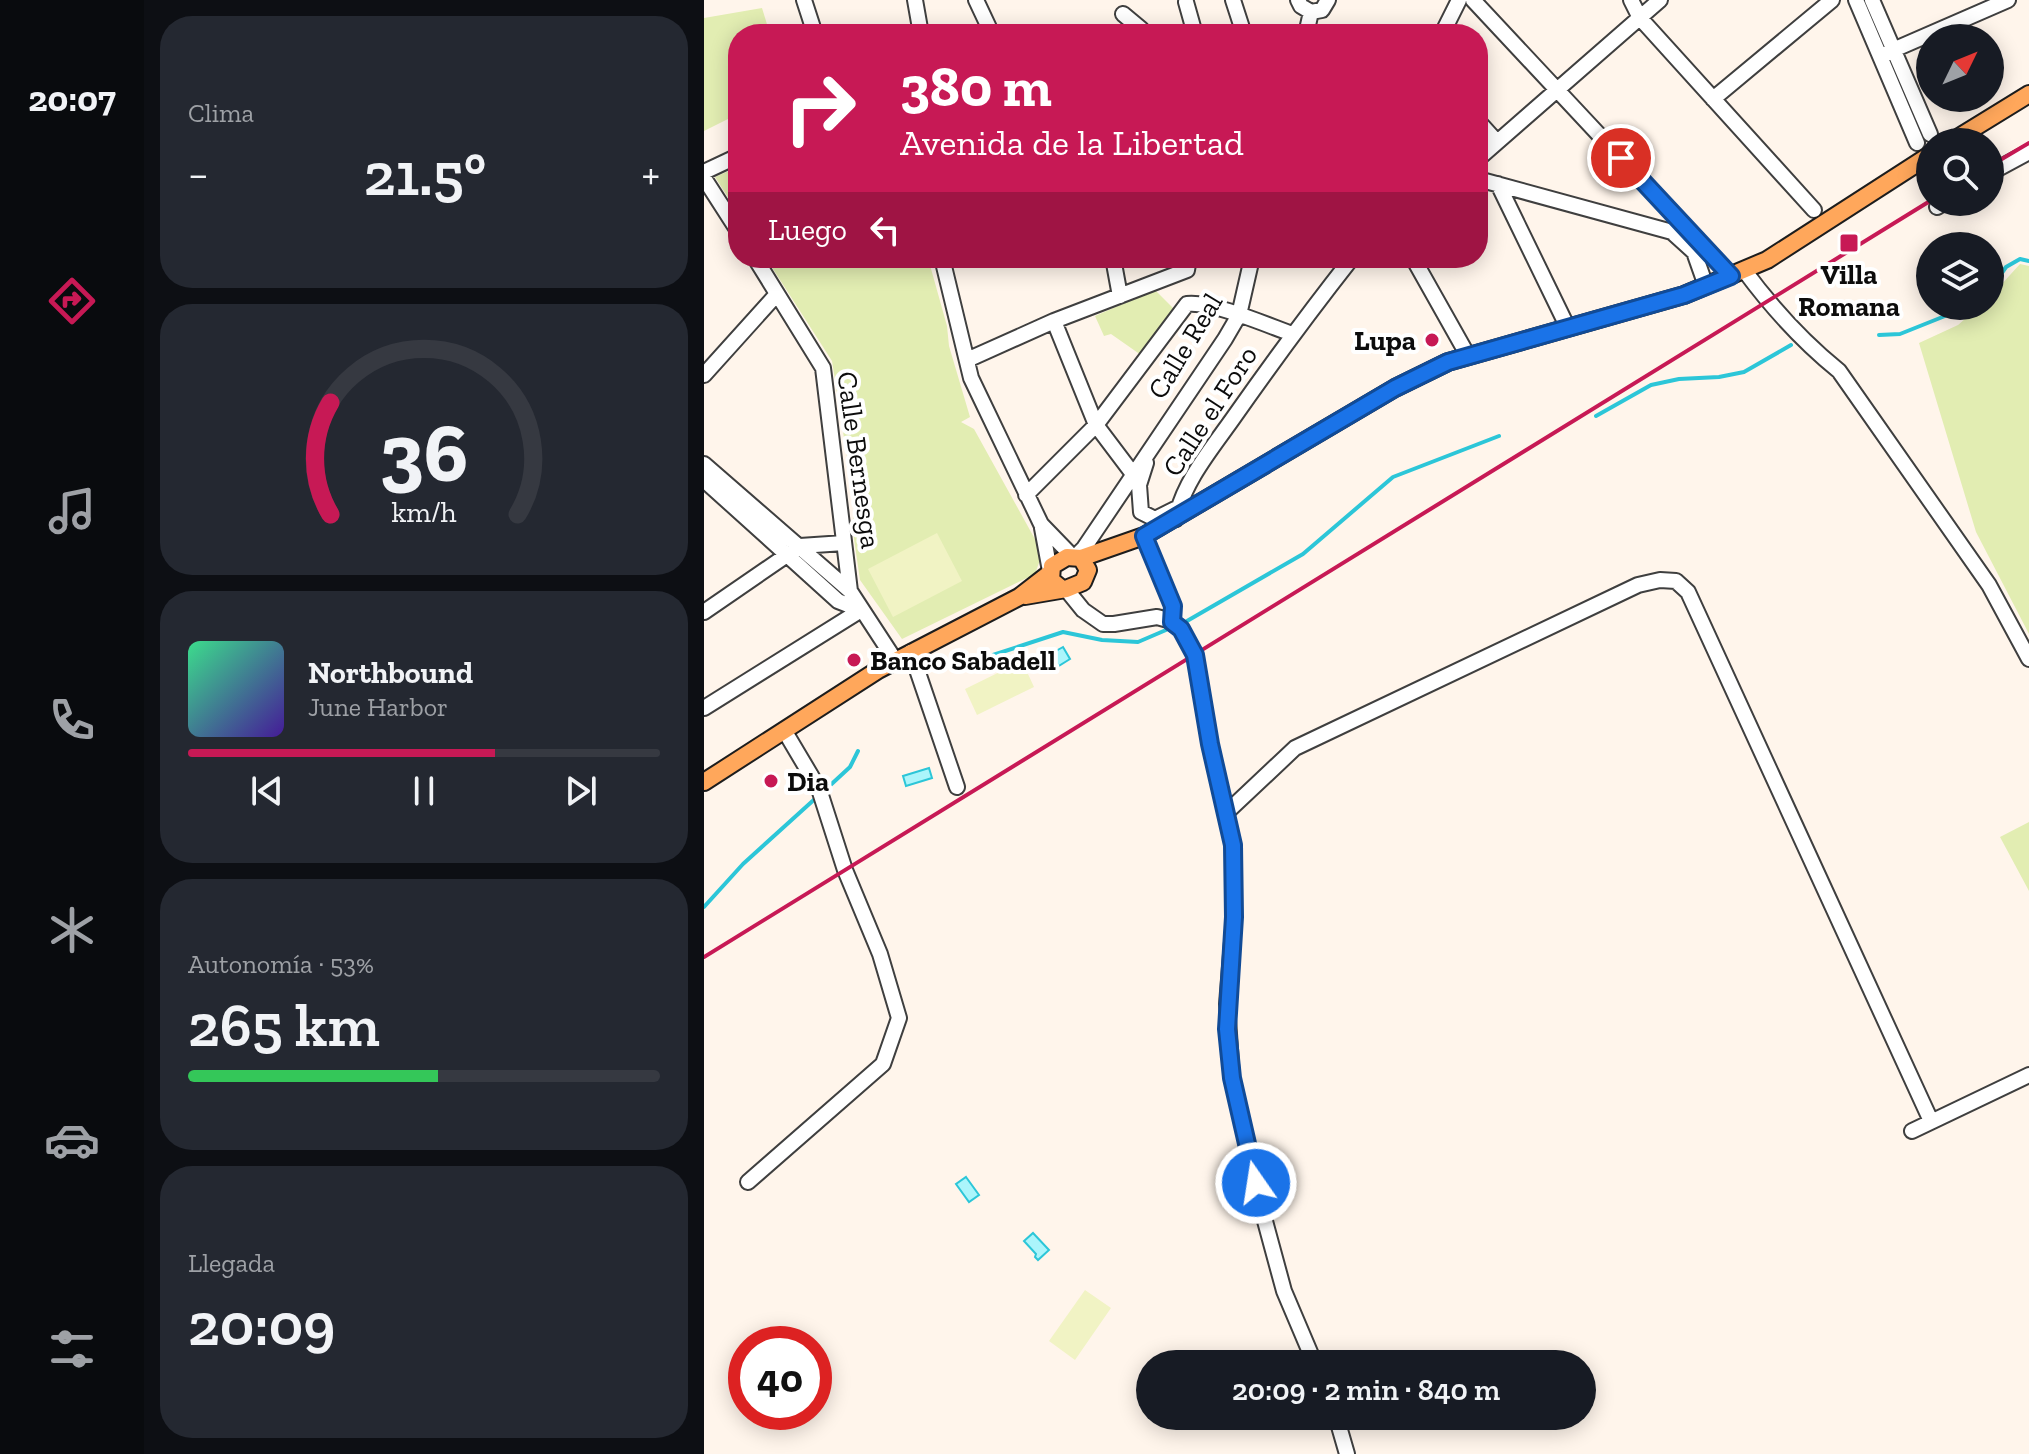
<!DOCTYPE html>
<html lang="es">
<meta charset="utf-8">
<style>
:root{--surface:#171b24;--page:#242831;--text:#f1f3f6;--muted:#9ea1a6;--line:#363941;--accent:#c71955}
body{margin:0;font-family:"Zilla Slab",serif;background:var(--page);color:var(--text);height:100vh;display:flex;flex-direction:column;font-size:30px;white-space:nowrap}
*{box-sizing:border-box;margin:0}
p{font-size:26px;color:var(--muted)}
.icon{flex:none;width:44px;height:44px;fill:none;stroke:currentColor;stroke-width:2;stroke-linecap:round;stroke-linejoin:round}
.map{position:relative;flex:1;overflow:hidden}
.panel{display:flex;flex-direction:column;gap:16px;padding:16px;background:#0d0f14;width:560px}
.panel>*{flex:none}
.guide{position:absolute;left:24px;top:24px;width:760px;height:244px;border-radius:32px;box-shadow:0 4px 20px #0003;background:#c71955;color:#fff;overflow:hidden}
.needle{width:52px;rotate:47deg}
.fabs{position:absolute;left:1212px;top:24px;display:grid;gap:16px}
.fabs a{display:grid;place-items:center;width:88px;height:88px;border-radius:50%;background:var(--surface);box-shadow:0 4px 20px #0003;font-size:40px}
.speed{position:absolute;left:24px;top:1326px;display:flex;gap:16px;font-size:40px;font-weight:700;text-align:center}
.speed>*{display:grid;place-content:center;width:104px;height:104px;border-radius:50%;background:var(--surface);box-shadow:0 4px 20px #0003;line-height:1}
.speed .limit{border:12px solid #d22;background:#fff;color:#111}
.pin{position:absolute;display:grid;place-items:center;width:68px;height:68px;color:#fff;margin:-34px;border:4px solid #fff;border-radius:50%;box-shadow:0 2px 8px #0007}
.me{position:absolute;width:88px;margin:-44px;rotate:347deg;stroke-linejoin:round;filter:drop-shadow(0 0 6px #0008)}
.turn{display:flex;align-items:center;gap:28px;height:168px;padding:0 40px;font-size:36px}
.turn .icon{width:104px;height:104px;stroke-width:2.5}
.turn b{display:block;font-size:56px;line-height:68px}
.then{display:flex;align-items:center;height:76px;padding:0 40px;background:#0003;gap:16px;font-size:30px}
.big{font-size:60px;font-weight:600;line-height:1.1}
.panel .tile{flex:1;display:flex;flex-direction:column;justify-content:center;gap:12px;min-width:0;padding:0 28px;border-radius:32px;background:var(--page)}
.panel .dial{align-items:center;gap:0}
.dial svg{height:208px;overflow:visible;fill:none;stroke:var(--line);stroke-width:7;stroke-linecap:round;text-anchor:middle}
.dial text{fill:var(--text);stroke:none}
.song{display:flex;align-items:center;gap:24px}
.cover{width:96px;height:96px;border-radius:12px;background:linear-gradient(135deg,hsl(150 70% 55%),hsl(260 70% 35%))}
.played{height:8px;border-radius:4px;background:linear-gradient(90deg,var(--accent) 65%,var(--line) 65%)}
.keys{display:flex;justify-content:space-around;direction:ltr}
.heat{display:flex;justify-content:space-between;align-items:center;font-size:44px;direction:ltr}
.charge{height:12px;border-radius:6px;background:linear-gradient(90deg,#34c759 53%,var(--line) 0)}
.trip{position:absolute;left:432px;top:1350px;width:460px;height:80px;border-radius:40px;background:var(--surface);box-shadow:0 4px 20px #0003;font-weight:600;line-height:80px;text-align:center}
main{display:flex;flex:1;min-height:0}
.tab-bar{display:flex;flex-direction:column;width:144px;justify-content:space-around;align-items:center;background:#090b0e;color:var(--muted)}
.tab-bar .icon{width:56px;height:56px}
.tab-bar .selected{color:var(--accent)}
.tab-bar b{font-size:36px;color:var(--text)}
.map>svg:first-child{display:block}
.green{fill:#e2edb2}
.pitch{fill:#f1f3c4}
.water{fill:#abf5fb;stroke:#2cc6d8;stroke-width:2}
.lines{fill:none;stroke-linecap:round;stroke-linejoin:round}
.stream{stroke:#2cc6d8;stroke-width:4}
.minor-casing{stroke:#3f3f3f;stroke-width:18}
.major-casing{stroke:#1d1d1d;stroke-width:20}
.minor{stroke:#fff;stroke-width:14}
.major{stroke:#ffa75b;stroke-width:16}
.rail{stroke:#c71955;stroke-width:4}
.route-casing{stroke:#114b97;stroke-width:20}
.route{stroke:#1a73e8;stroke-width:14}
.poi-dot{fill:#c71955;stroke:#fff;stroke-width:3}
.labels{text-anchor:middle;dominant-baseline:central;stroke-width:8;stroke-linejoin:round;paint-order:stroke}
.poi-label{font-size:28px;font-weight:bold;fill:#0c0c0c;stroke:#fff;text-anchor:start}
.street-label{font-size:28px;fill:#0c0c0c;stroke:#fff}
</style>
<main>
<nav class="tab-bar">
<b>20:07</b>
<svg class="icon selected" aria-label="directions" viewBox="0 0 24 24"><path d="M12 3l9 9-9 9-9-9zM9 14v-3h6M13 9l2 2-2 2"/></svg>
<svg class="icon" aria-label="music" viewBox="0 0 24 24"><path d="M9 18V5l10-2v13"/><circle cx="6" cy="18" r="3"/><circle cx="16" cy="16" r="3"/></svg>
<svg class="icon" aria-label="phone" viewBox="0 0 24 24"><path d="M5 4h4l2 5-3 2q2 4 5 5l2-3 5 2v4C11 20 4 13 5 4z"/></svg>
<svg class="icon" aria-label="climate" viewBox="0 0 24 24"><path d="M12 3v18M4 7l16 10M4 17L20 7"/></svg>
<svg class="icon" aria-label="car" viewBox="0 0 24 24"><path d="M5 17H2v-5l4-1 3-4h7l3 4 3 1v5h-3M9 17h6M6 11h13"/><circle cx="7" cy="17" r="2"/><circle cx="17" cy="17" r="2"/></svg>
<svg class="icon" aria-label="filters" viewBox="0 0 24 24"><path d="M4 7h16M4 17h16"/><circle cx="9" cy="7" r="2"/><circle cx="15" cy="17" r="2"/></svg>
</nav>
<section class="panel">
<div class="tile"><p>Clima</p>
<div class="heat"><a>−</a><b class="big">21.5°</b><a>+</a></div>
</div>
<div class="tile dial"><svg viewBox="0 0 100 80">
<path d="M14 69A42 42 0 1 1 86 69"/>
<path d="M14 69A42 42 0 0 1 14 26" stroke="#c71955"/>
<text x="50" y="56" font-size="32" font-weight="700">36</text>
<text x="50" y="72" font-size="11">km/h</text>
</svg></div>
<div class="tile">
<div class="song"><i class="cover"></i><div><b>Northbound</b><p>June Harbor</p></div></div>
<div class="played"></div>
<div class="keys"><svg class="icon" aria-label="previous" viewBox="0 0 24 24"><path d="M18 5L8 12l10 7zM5 5v14"/></svg><svg class="icon" aria-label="pause" viewBox="0 0 24 24"><path d="M8 5v14M16 5v14"/></svg><svg class="icon" aria-label="next" viewBox="0 0 24 24"><path d="M6 5l10 7-10 7zM19 5v14"/></svg></div>
</div>
<div class="tile"><p>Autonomía · 53%</p><b class="big">265 km</b><div class="charge"></div></div>
<div class="tile"><p>Llegada</p><b class="big">20:09</b></div>
</section>
<div class="map">
<svg width="1325" height="1454" viewBox="0 0 1325 1454">
<rect width="100%" height="100%" fill="#fff5eb"/>
<!-- green -->
<path class="green" d="M 58,8 L 66,34 L 34,34 L 34,114 L 0,131 L 0,18 Z
M 34,167 L 34,213 L 11,177 Z
M 62,258 L 224,258 L 243,326 L 245,346 L 266,417 L 257,422 L 270,429 L 332,541 L 337,557 L 331,574 L 198,639 L 156,580 L 149,532 L 150,502 L 128,361 Z
M 1316,264 L 1325,266 L 1325,634 L 1272,532 L 1215,343 L 1254,325 L 1276,306 L 1286,306 L 1286,297 Z
M 451,290 L 471,310 L 437,355 L 407,334 L 400,336 L 391,316 Z
M 1325,822 L 1325,891 L 1296,837 Z"/>
<!-- pitch -->
<path class="pitch" d="M 233,533 L 258,581 L 189,617 L 164,569 Z
M 318,661 L 330,687 L 273,715 L 261,689 Z
M 381,1290 L 407,1308 L 371,1360 L 345,1341 Z"/>
<!-- water -->
<path class="water" d="M 359,647 L 366,659 L 345,672 L 338,659 Z
M 225,768 L 228,778 L 202,786 L 199,776 Z
M 262,1177 L 275,1195 L 265,1202 L 252,1184 Z
M 329,1233 L 345,1250 L 334,1260 L 331,1257 L 332,1254 L 320,1241 Z"/>
<g class="lines">
<!-- stream -->
<path class="stream" d="M 1286,290 L 1302,267 L 1316,259 L 1325,261
M 1175,335 L 1196,334 L 1266,306
M 892,416 L 947,385 L 975,379 L 1015,377 L 1040,372 L 1087,345
M 483,621 L 599,554 L 689,477 L 795,436
M 289,655 L 359,632 L 398,640 L 434,642 L 462,630
M 120,791 L 146,767 L 154,751
M 0,907 L 39,864 L 113,797"/>
<defs>
<path id="minor" d="M 100,0 L 111,34
M 211,0 L 217,34
M 272,0 L 288,34
M 529,0 L 540,34
M 594,0 L 597,6 L 607,12 L 618,10 L 624,0
M 769,0 L 1027,276
M 927,0 L 936,18 L 1110,210
M 1152,0 L 1213,143
M 1168,0 L 1226,134
M 482,2 L 491,34
M 419,14 L 437,29 L 439,34
M 602,34 L 607,12
M 738,34 L 755,0
M 1180,54 L 1304,0
M 1009,99 L 1128,0
M 774,121 L 793,142
M 774,159 L 956,0
M 0,172 L 34,156
M 1286,173 L 1325,152
M 0,178 L 34,231
M 774,179 L 968,232 L 990,252 L 1002,286
M 794,184 L 864,328
M 1233,207 L 1241,202
M 51,258 L 119,368 L 146,591
M 238,258 L 267,378 L 337,524 L 368,556
M 409,258 L 416,296
M 709,258 L 763,354
M 1040,270 C 1068,308 1098,341 1135,371 L 1285,585 L 1325,659
M 350,321 L 392,425 L 429,474
M 263,360 L 350,321 L 483,270 L 485,258
M 0,375 L 73,294
M 442,463 L 435,485 L 437,512 L 451,519 L 473,508
M 0,464 L 146,591 L 191,660
M 0,480 L 134,601 L 157,610
M 322,495 L 392,425 L 483,304 C 508,301 563,325 588,334
M 472,519 C 479,482 509,447 530,417 C 568,363 607,310 648,258
M 338,528 L 346,571
M 440,536 L 469,606 L 468,622
M 372,556 L 380,548 L 521,339 L 535,315 L 548,258
M 362,589 L 379,610 L 399,624 L 410,624 L 453,617 L 464,620 L 477,629 L 491,655 L 506,744 L 529,845 L 530,917 L 523,1004 L 528,1078 L 558,1210 L 580,1291 L 611,1364
M 0,612 L 96,546 L 140,543
M 207,652 L 253,787
M 0,708 L 157,610
M 522,813 L 591,748 L 934,585 L 956,580 L 972,581 L 984,592 L 1227,1121
M 1208,1131 L 1325,1075
M 44,1182 L 179,1064 L 195,1018 L 176,954 L 141,870 L 115,789 L 80,730
M 632,1416 L 643,1454"/>
<path id="major" d="M 1247,142 L 1325,94
M 377,558 L 440,536 L 691,388 L 744,362 L 980,295 L 1063,260 L 1226,155
M 321,596 L 362,589 L 379,582 L 384,570 L 377,558 L 363,557 L 348,566 L 347,580 L 358,589
M 0,782 L 174,670 L 315,597 L 346,573"/>
</defs>
<!-- minor casing -->
<use href="#minor" class="minor-casing"/>
<!-- major casing -->
<use href="#major" class="major-casing"/>
<!-- minor -->
<use href="#minor" class="minor"/>
<!-- major -->
<use href="#major" class="major"/>
<!-- rail -->
<path class="rail" d="M 1286,166 L 1325,143
M 0,957 L 1226,201"/>
</g>
<g class="lines">
<defs>
<path id="route" d="M 552,1183 L 528,1078 L 523,1029 L 530,917 L 529,845 L 506,744 L 491,655 L 477,629 L 468,622 L 469,606 L 440,536 L 691,388 L 744,362 L 980,295 L 1027,276 L 917,158"/>
</defs>
<!-- route casing -->
<use href="#route" class="route-casing"/>
<!-- route -->
<use href="#route" class="route"/>
</g>
<!-- markers -->
<g class="poi-dot">
<rect x="1135" y="233" width="20" height="20" rx="4"/>
<circle cx="728" cy="340" r="8"/>
<circle cx="150" cy="660" r="8"/>
<circle cx="67" cy="781" r="8"/>
</g>
<g class="labels">
<!-- poi labels -->
<g class="poi-label">
<text x="1145" y="274" text-anchor="middle">Villa<tspan x="1145" dy="32">Romana</tspan></text>
<text x="712" y="340" text-anchor="end">Lupa</text>
<text x="166" y="660">Banco Sabadell</text>
<text x="83" y="781">Dia</text>
</g>
<!-- street labels -->
<g class="street-label">
<text transform="translate(481 346) rotate(-59)">Calle Real</text>
<text transform="translate(506 411) rotate(-57)">Calle el Foro</text>
<text transform="translate(155 460) rotate(82)">Calle Bernesga</text>
</g>
</g>
</svg>
<div class="fabs">
<a><svg class="needle" viewBox="-14 -14 28 28"><path d="M0-13l5 13h-10z" fill="#e53935"/><path d="M0 13l5-13h-10z" fill="#9ea1a6"/></svg></a>
<a><svg class="icon" aria-label="search" viewBox="0 0 24 24"><circle cx="10" cy="10" r="6"/><path d="M15 15l6 6"/></svg></a>
<a><svg class="icon" aria-label="layers" viewBox="0 0 24 24"><path d="M12 4l9 5-9 5-9-5zM3 14l9 5 9-5"/></svg></a>
</div>
<div class="speed"><div class="limit">40</div></div>
<div class="pin" style="left:917px;top:158px;background:#d93025"><svg class="icon" aria-label="arrive" viewBox="0 0 24 24"><path d="M6 21V4h12l-3 4 3 4H6"/></svg></div>
<svg class="me" style="left:552px;top:1183px" viewBox="-20 -20 40 40"><circle r="17" fill="#1a73e8" stroke="#fff" stroke-width="3"/><path d="M0-11L8 9 0 5-8 9z" fill="#fff"/></svg>
<div class="trip">20:09 · 2 min · 840 m</div>
<div class="guide">
<div class="turn"><svg class="icon" aria-label="right" viewBox="0 0 24 24"><path d="M7 20v-9h11M14 6l5 5-5 5"/></svg><div><b>380 m</b>Avenida de la Libertad</div></div>
<div class="then">Luego<svg class="icon" aria-label="left" viewBox="0 0 24 24"><path d="M17 20v-9H6M10 6l-5 5 5 5"/></svg></div>
</div>
</div>
</main>
